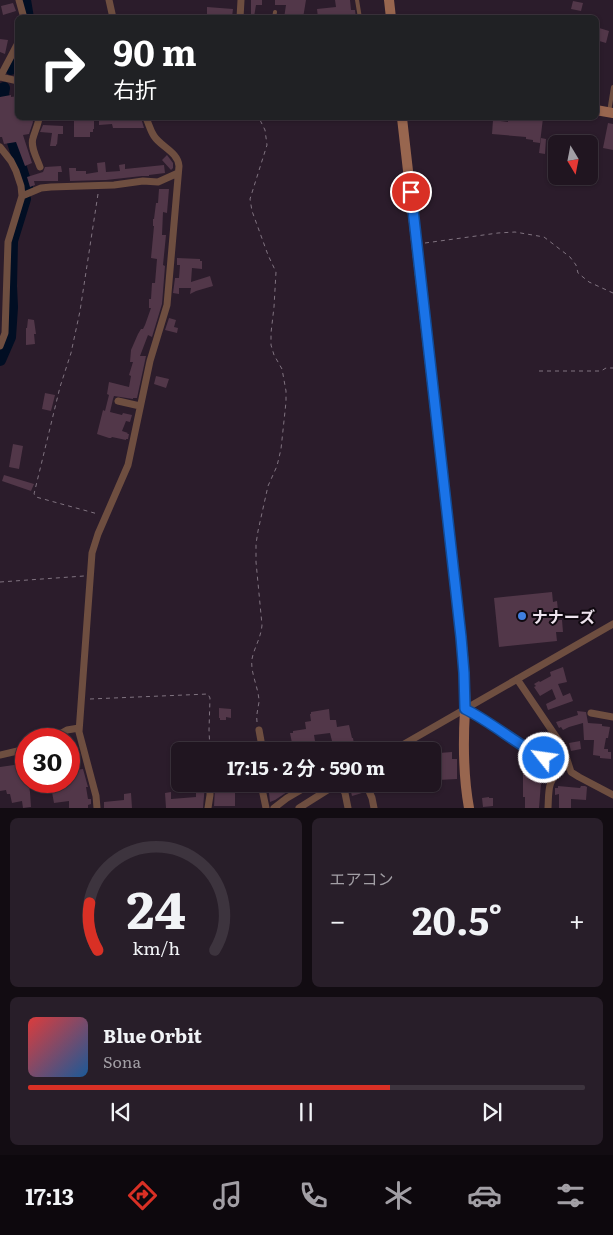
<!DOCTYPE html>
<html lang="ja">
<meta charset="utf-8">
<style>
:root{--surface:#201520;--page:#281e29;--text:#f1f3f6;--muted:#a29fa5;--line:#3d343e;--accent:#d93025}
body{margin:0;font-family:Literata,"Noto Sans JP",serif;background:var(--page);color:var(--text);height:100vh;display:flex;flex-direction:column;font-size:19px;white-space:nowrap}
*{box-sizing:border-box;margin:0}
p{font-size:16px;color:var(--muted)}
.icon{flex:none;width:28px;height:28px;fill:none;stroke:currentColor;stroke-width:2;stroke-linecap:round;stroke-linejoin:round}
.map{position:relative;height:808px;overflow:hidden}
.panel{display:flex;flex-direction:column;gap:10px;padding:10px;background:#120c12;flex:1}
.panel>*{flex:none}
.banner{position:absolute;left:15px;top:15px;width:584px;height:105px;border-radius:8px;box-shadow:0 1px 4px #0004,0 0 0 1px var(--line);background:#202124;color:#fff;overflow:hidden}
.needle{width:32px;rotate:170deg}
.controls{position:absolute;left:548px;top:135px;display:grid;gap:10px}
.controls a{display:grid;place-items:center;width:50px;height:50px;border-radius:8px;background:var(--surface);box-shadow:0 1px 4px #0004,0 0 0 1px var(--line);font-size:25px}
.speed{position:absolute;left:15px;top:728px;display:flex;gap:10px;font-size:25px;font-weight:700;text-align:center}
.speed>*{display:grid;place-content:center;width:65px;height:65px;border-radius:50%;background:var(--surface);box-shadow:0 1px 4px #0004,0 0 0 1px var(--line);line-height:1}
.speed .limit{border:8px solid #d22;background:#fff;color:#111}
.pin{position:absolute;display:grid;place-items:center;width:42px;height:42px;color:#fff;margin:-21px;border:2px solid #fff;border-radius:50%;box-shadow:0 1px 5px #0007}
.me{position:absolute;width:55px;margin:-28px;rotate:300deg;stroke-linejoin:round;filter:drop-shadow(0 0 4px #0008)}
.turn{display:flex;align-items:center;gap:18px;height:105px;padding:0 15px;font-size:22px}
.turn .icon{width:65px;height:65px;stroke-width:2.5}
.turn b{display:block;font-size:35px;line-height:42px}
.big{font-size:38px;font-weight:700;line-height:1.1}
.panel .tile{flex:1;display:flex;flex-direction:column;justify-content:center;gap:8px;min-width:0;padding:0 18px;border-radius:8px;background:var(--page)}
.panel .dial{align-items:center;gap:0}
.dial svg{height:130px;overflow:visible;fill:none;stroke:var(--line);stroke-width:7;stroke-linecap:round;text-anchor:middle}
.dial text{fill:var(--text);stroke:none}
.song{display:flex;align-items:center;gap:15px}
.cover{width:60px;height:60px;border-radius:8px;background:linear-gradient(135deg,hsl(0 70% 55%),hsl(210 70% 35%))}
.played{height:5px;border-radius:2px;background:linear-gradient(90deg,var(--accent) 65%,var(--line) 65%)}
.keys{display:flex;justify-content:space-around;direction:ltr}
.heat{display:flex;justify-content:space-between;align-items:center;font-size:28px;direction:ltr}
.panel .tiles{flex:1;display:grid;gap:10px;grid-template-columns:1fr 1fr}
.tile:last-child{grid-column:span 2}
.trip{position:absolute;left:171px;top:742px;width:270px;height:50px;border-radius:8px;background:var(--surface);box-shadow:0 1px 4px #0004,0 0 0 1px var(--line);font-weight:700;line-height:50px;text-align:center}
.tabs{display:flex;height:80px;justify-content:space-around;align-items:center;background:#0d080d;color:var(--muted)}
.tabs .icon{width:35px;height:35px}
.tabs .current{color:var(--accent)}
.tabs b{font-size:22px;color:var(--text)}
.map>svg:first-child{display:block}
.lines{fill:none;stroke-linecap:round;stroke-linejoin:round}
.river{stroke:#010e23;stroke-width:12}
.building{fill:#523749}
.path{stroke:#807380;stroke-width:1;stroke-dasharray:4 4;stroke-linecap:butt}
.lane{stroke:#6e4e40;stroke-width:4}
.street{stroke:#6e4e40;stroke-width:7}
.secondary{stroke:#98664f;stroke-width:10}
.route-casing{stroke:#114b97;stroke-width:12}
.route{stroke:#1a73e8;stroke-width:9}
.shop-dot{fill:#3f7fe0;stroke:#100910;stroke-width:2}
.labels{text-anchor:middle;dominant-baseline:central;stroke-width:4;stroke-linejoin:round;paint-order:stroke}
.poi-label{font-size:16px;font-weight:bold;fill:#eee4ee;stroke:#100910;text-anchor:start}
</style>
<div class="map">
<svg width="613" height="808" viewBox="0 0 613 808">
<rect width="100%" height="100%" fill="#2b1c2b"/>
<g class="lines">
<!-- river -->
<path class="river" d="M 25,0 L 28,18
M 11,69 L 18,53
M 4,88 L 3,94 L 8,113 L 12,139 L 27,187
M 0,360 L 10,337 L 12,307 L 11,286 L 12,241 L 25,199"/>
</g>
<!-- building -->
<path class="building" d="M 251,0 L 262,0 L 262,5 L 256,5 L 254,17 L 251,16 Z
M 275,0 L 306,0 L 303,18 L 284,18 L 286,5 L 275,5 Z
M 335,0 L 350,0 L 351,10 L 355,10 L 356,18 L 318,18 L 317,9 L 336,7 Z
M 573,1 L 583,3 L 581,11 L 571,9 Z
M 13,3 L 16,11 L 3,15 L 1,6 Z
M 207,7 L 233,9 L 232,17 L 207,16 Z
M 596,27 L 609,31 L 606,43 L 596,40 Z
M 0,39 L 8,40 L 5,54 L 0,52 Z
M 11,95 L 11,97 L 18,96 L 18,118 L 32,118 L 33,122 L 29,134 L 23,135 L 32,163 L 25,166 L 16,142 L 4,144 L 2,137 L 0,137 L 0,97 Z
M 99,118 L 141,118 L 144,128 L 113,128 L 112,124 L 99,125 Z
M 508,118 L 543,118 L 540,143 L 533,142 L 533,140 L 526,139 L 526,137 L 492,134 L 493,120 L 508,122 Z
M 74,121 L 94,121 L 94,129 L 93,129 L 93,132 L 90,132 L 90,137 L 74,137 Z
M 608,123 L 613,124 L 613,150 L 603,148 Z
M 43,125 L 63,126 L 63,134 L 58,134 L 57,145 L 56,144 L 56,146 L 50,146 L 52,133 L 40,132 Z
M 541,138 L 546,139 L 545,154 L 539,153 Z
M 167,155 L 173,163 L 173,168 L 171,170 L 162,160 Z
M 105,162 L 106,172 L 120,171 L 119,165 L 125,164 L 125,169 L 164,165 L 165,173 L 149,175 L 149,176 L 142,176 L 106,180 L 70,181 L 69,168 L 76,168 L 76,171 L 86,171 L 86,174 L 98,172 L 97,163 Z
M 61,166 L 62,172 L 58,172 L 58,181 L 34,181 L 35,185 L 30,187 L 27,177 L 43,172 L 45,167 Z
M 159,189 L 169,189 L 167,213 L 163,212 L 162,235 L 166,235 L 163,265 L 165,266 L 162,304 L 152,337 L 148,335 L 140,356 L 146,356 L 137,398 L 133,398 L 133,399 L 114,396 L 113,399 L 110,412 L 122,415 L 123,413 L 132,415 L 130,422 L 126,421 L 122,431 L 128,433 L 127,434 L 129,434 L 128,439 L 126,439 L 126,440 L 112,437 L 111,438 L 109,438 L 97,434 L 103,410 L 105,411 L 109,395 L 107,394 L 109,382 L 129,387 L 131,376 L 129,375 L 133,362 L 130,362 L 131,350 L 138,334 L 141,329 L 143,329 L 145,325 L 151,308 L 149,308 L 149,299 L 151,299 L 152,283 L 155,283 L 157,259 L 151,258 L 154,226 L 153,226 L 153,219 L 154,219 L 156,203 L 158,203 Z
M 177,258 L 200,259 L 200,261 L 202,261 L 202,269 L 192,268 L 191,282 L 210,276 L 213,286 L 196,291 L 190,294 L 191,288 L 179,288 L 179,294 L 173,293 L 175,278 L 179,278 L 180,265 L 177,265 Z
M 169,318 L 176,320 L 174,327 L 178,328 L 177,333 L 165,330 Z
M 28,319 L 34,320 L 36,334 L 34,334 L 35,344 L 26,345 L 26,328 L 27,328 Z
M 156,376 L 169,379 L 166,388 L 154,384 Z
M 45,393 L 55,395 L 51,411 L 42,409 Z
M 13,444 L 23,446 L 19,469 L 9,467 Z
M 4,475 L 34,484 L 31,491 L 2,481 Z
M 552,592 L 553,602 L 557,601 L 559,620 L 562,620 L 563,632 L 556,632 L 557,641 L 499,647 L 494,598 Z
M 563,667 L 567,682 L 558,684 L 563,696 L 570,693 L 573,701 L 548,710 L 546,704 L 556,699 L 552,689 L 540,696 L 534,687 L 536,686 L 534,684 L 539,681 L 540,682 L 551,676 L 550,672 Z
M 219,708 L 231,709 L 231,718 L 226,717 L 226,720 L 220,720 L 220,718 L 219,718 Z
M 329,709 L 330,720 L 336,720 L 337,727 L 349,725 L 352,738 L 353,738 L 354,744 L 352,745 L 354,751 L 335,751 L 333,745 L 330,733 L 314,735 L 316,747 L 314,748 L 314,749 L 302,751 L 270,751 L 270,745 L 292,743 L 290,733 L 293,733 L 293,731 L 306,729 L 305,722 L 311,721 L 310,714 L 311,714 L 311,712 Z
M 577,711 L 586,712 L 588,723 L 602,724 L 602,726 L 610,727 L 608,738 L 606,738 L 604,749 L 608,749 L 608,752 L 611,752 L 611,759 L 600,758 L 600,756 L 593,755 L 594,740 L 584,740 L 583,723 L 569,727 L 563,730 L 561,727 L 559,728 L 556,722 L 578,715 Z
M 580,741 L 581,749 L 571,751 L 569,743 Z
M 69,747 L 72,747 L 72,750 L 78,749 L 80,757 L 74,758 L 75,770 L 83,769 L 88,787 L 86,787 L 88,799 L 91,799 L 91,804 L 88,805 L 88,808 L 69,808 L 69,801 L 54,803 L 50,781 L 69,781 Z
M 452,752 L 452,759 L 457,759 L 457,779 L 438,780 L 437,759 L 440,759 L 439,753 Z
M 26,761 L 26,781 L 28,781 L 30,792 L 31,807 L 23,808 L 22,801 L 12,803 L 10,794 L 7,794 L 6,790 L 0,791 L 0,767 L 21,764 L 20,762 Z
M 533,768 L 551,768 L 553,770 L 541,783 L 539,808 L 525,808 L 525,797 L 523,797 L 523,774 L 533,773 Z
M 196,784 L 205,784 L 203,808 L 166,808 L 165,793 L 171,792 L 171,799 L 196,797 Z
M 220,784 L 236,784 L 237,790 L 235,790 L 235,806 L 214,806 L 215,788 L 221,787 Z
M 268,784 L 274,784 L 274,787 L 280,784 L 299,784 L 290,789 L 290,790 L 275,800 L 270,802 Z
M 361,785 L 362,793 L 352,796 L 350,788 Z
M 558,786 L 580,788 L 581,786 L 585,786 L 587,787 L 586,800 L 571,799 L 571,808 L 559,808 L 559,794 L 555,795 L 555,788 L 558,788 Z
M 131,793 L 132,808 L 104,808 L 104,802 L 124,800 L 124,794 Z
M 489,797 L 489,798 L 493,798 L 493,806 L 483,807 L 482,798 Z"/>
<g class="lines">
<!-- path -->
<path class="path" d="M 98,194 L 80,311 L 71,353 L 60,387 L 34,494 L 36,497 L 98,514
M 425,243 L 498,233 L 515,232 L 544,237 L 570,257 L 576,265 L 578,273 L 589,282 L 613,293
M 539,371 L 601,371 L 606,368 L 613,368
M 0,582 L 84,576
M 90,699 L 208,694 L 210,698 L 209,730 L 210,751
M 257,722 C 256,715 258,709 259,702 C 259,688 250,673 252,659 C 254,648 261,638 262,625 L 256,562 L 256,544 L 258,531 L 268,486 L 277,466 L 281,449 L 286,402 L 286,391 L 282,369 L 274,355 L 271,345 L 271,333 L 274,307 L 276,272 L 268,255 L 252,211 L 250,199 L 267,145 L 265,130 L 259,118"/>
<!-- lane -->
<path class="lane" d="M 357,0 L 360,18
M 274,18 L 275,12
M 609,112 L 613,87"/>
<!-- street -->
<path class="street" d="M 19,0 L 24,18
M 109,0 L 113,18
M 240,18 L 241,0
M 0,77 L 18,43
M 0,77 L 18,81
M 39,118 C 38,125 35,131 33,138 C 30,147 37,158 40,167
M 0,147 L 11,161 L 16,171 L 21,186 L 22,196 L 8,242 L 5,333 L 0,346
M 22,196 L 41,188 L 51,187 L 114,185 L 143,181 L 158,182 L 178,173
M 118,401 L 140,406
M 517,679 L 563,747 L 571,772 L 579,777 L 613,795
M 465,709 L 475,714 L 535,754 L 562,768 L 569,766
M 591,713 L 613,717
M 259,730 L 261,741 L 261,751
M 51,739 L 67,730 L 79,728
M 392,751 L 613,624
M 0,755 L 26,749
M 261,784 L 266,808
M 340,784 L 345,793 L 348,808
M 366,784 L 372,798 L 374,808
M 97,808 L 96,796 L 79,732 L 92,553 L 98,534 L 128,465 L 150,361 L 167,305 L 179,166 C 178,152 161,147 154,136 C 150,130 149,124 146,118
M 208,808 L 210,795 L 210,784
M 274,808 L 287,798 L 311,784
M 299,808 L 337,784
M 548,808 C 549,790 547,781 562,768"/>
<!-- secondary -->
<path class="secondary" d="M 389,0 L 391,18
M 596,110 L 613,113
M 402,118 L 463,655 C 464,673 466,692 465,710 C 463,743 463,775 469,808"/>
</g>
<g class="lines">
<defs>
<path id="route" d="M 411,192 L 461,637 L 464,673 L 465,709 C 493,723 516,744 544,758"/>
</defs>
<!-- route casing -->
<use href="#route" class="route-casing"/>
<!-- route -->
<use href="#route" class="route"/>
</g>
<!-- markers -->
<circle class="shop-dot" cx="522" cy="616" r="5"/>
<g class="labels">
<!-- poi labels -->
<g class="poi-label">
<text x="532" y="616">ナナーズ</text>
</g>
</g>
</svg>
<div class="controls">
<a><svg class="needle" viewBox="-14 -14 28 28"><path d="M0-13l5 13h-10z" fill="#e53935"/><path d="M0 13l5-13h-10z" fill="#a29fa5"/></svg></a>
</div>
<div class="speed"><div class="limit">30</div></div>
<div class="pin" style="left:411px;top:192px;background:#d93025"><svg class="icon" aria-label="arrive" viewBox="0 0 24 24"><path d="M6 21V4h12l-3 4 3 4H6"/></svg></div>
<svg class="me" style="left:544px;top:758px" viewBox="-20 -20 40 40"><circle r="17" fill="#1a73e8" stroke="#fff" stroke-width="3"/><path d="M0-11L8 9 0 5-8 9z" fill="#fff"/></svg>
<div class="trip">17:15 · 2 分 · 590 m</div>
<div class="banner">
<div class="turn"><svg class="icon" aria-label="right" viewBox="0 0 24 24"><path d="M7 20v-9h11M14 6l5 5-5 5"/></svg><div><b>90 m</b>右折</div></div>
</div>
</div>
<section class="panel">
<div class="tiles">
<div class="tile dial"><svg viewBox="0 0 100 80">
<path d="M14 69A42 42 0 1 1 86 69"/>
<path d="M14 69A42 42 0 0 1 9 40" stroke="#d93025"/>
<text x="50" y="56" font-size="32" font-weight="700">24</text>
<text x="50" y="72" font-size="11">km/h</text>
</svg></div>
<div class="tile"><p>エアコン</p>
<div class="heat"><a>−</a><b class="big">20.5°</b><a>+</a></div>
</div>
<div class="tile">
<div class="song"><i class="cover"></i><div><b>Blue Orbit</b><p>Sona</p></div></div>
<div class="played"></div>
<div class="keys"><svg class="icon" aria-label="previous" viewBox="0 0 24 24"><path d="M18 5L8 12l10 7zM5 5v14"/></svg><svg class="icon" aria-label="pause" viewBox="0 0 24 24"><path d="M8 5v14M16 5v14"/></svg><svg class="icon" aria-label="next" viewBox="0 0 24 24"><path d="M6 5l10 7-10 7zM19 5v14"/></svg></div>
</div>
</div>
</section>
<nav class="tabs">
<b>17:13</b>
<svg class="icon current" aria-label="directions" viewBox="0 0 24 24"><path d="M12 3l9 9-9 9-9-9zM9 14v-3h6M13 9l2 2-2 2"/></svg>
<svg class="icon" aria-label="music" viewBox="0 0 24 24"><path d="M9 18V5l10-2v13"/><circle cx="6" cy="18" r="3"/><circle cx="16" cy="16" r="3"/></svg>
<svg class="icon" aria-label="phone" viewBox="0 0 24 24"><path d="M5 4h4l2 5-3 2q2 4 5 5l2-3 5 2v4C11 20 4 13 5 4z"/></svg>
<svg class="icon" aria-label="climate" viewBox="0 0 24 24"><path d="M12 3v18M4 7l16 10M4 17L20 7"/></svg>
<svg class="icon" aria-label="car" viewBox="0 0 24 24"><path d="M5 17H2v-5l4-1 3-4h7l3 4 3 1v5h-3M9 17h6M6 11h13"/><circle cx="7" cy="17" r="2"/><circle cx="17" cy="17" r="2"/></svg>
<svg class="icon" aria-label="filters" viewBox="0 0 24 24"><path d="M4 7h16M4 17h16"/><circle cx="9" cy="7" r="2"/><circle cx="15" cy="17" r="2"/></svg>
</nav>
